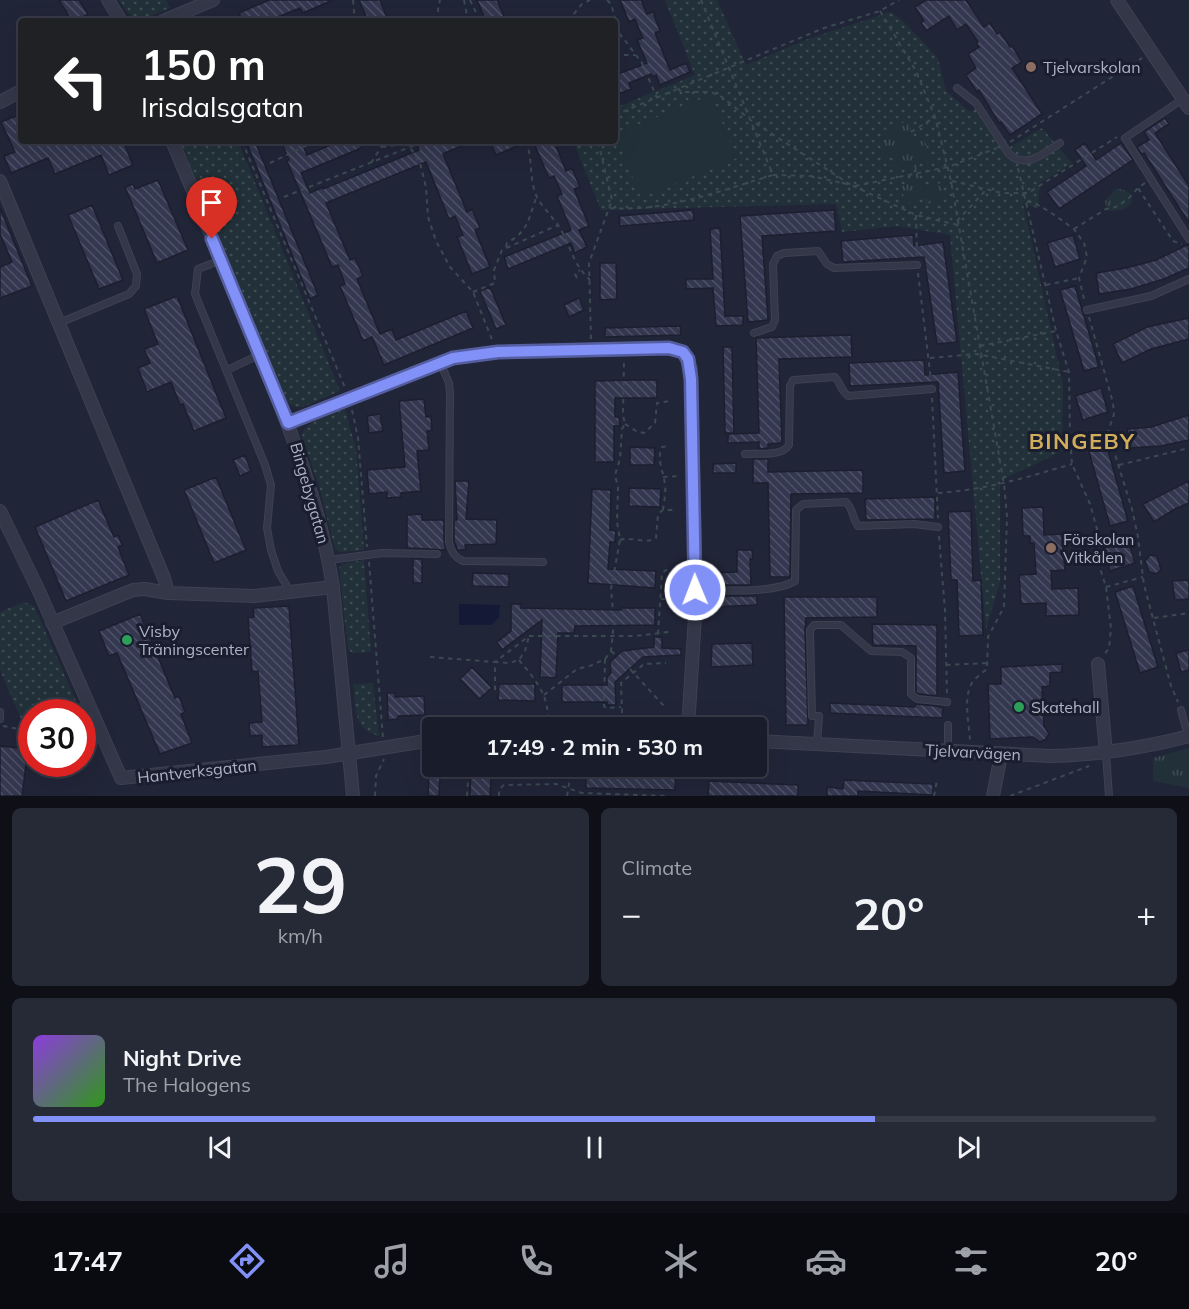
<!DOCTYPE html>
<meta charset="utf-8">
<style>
:root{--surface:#191c2a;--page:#262936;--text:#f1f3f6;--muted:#9fa1a8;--line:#373a47;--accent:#8191f7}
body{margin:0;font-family:Mulish,sans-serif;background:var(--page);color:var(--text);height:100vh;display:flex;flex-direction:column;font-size:22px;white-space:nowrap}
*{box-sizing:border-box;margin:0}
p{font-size:20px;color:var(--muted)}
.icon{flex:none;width:33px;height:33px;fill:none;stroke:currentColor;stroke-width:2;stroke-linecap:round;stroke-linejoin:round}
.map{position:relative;height:796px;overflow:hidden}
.panel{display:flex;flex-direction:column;gap:12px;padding:12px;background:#0e0f17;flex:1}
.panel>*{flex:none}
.hud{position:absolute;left:18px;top:18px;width:600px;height:126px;border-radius:6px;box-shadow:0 6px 24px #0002,0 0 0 2px var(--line);background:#202124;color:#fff;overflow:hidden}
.speed{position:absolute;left:18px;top:699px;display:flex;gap:12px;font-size:30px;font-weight:700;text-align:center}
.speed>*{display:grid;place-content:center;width:78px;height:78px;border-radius:50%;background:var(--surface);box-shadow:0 6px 24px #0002,0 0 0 2px var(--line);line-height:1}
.speed .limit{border:9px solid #d22;background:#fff;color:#111}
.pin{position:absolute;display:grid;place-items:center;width:51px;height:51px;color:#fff;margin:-62px -26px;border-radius:50% 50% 50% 0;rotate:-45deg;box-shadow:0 0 6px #0007}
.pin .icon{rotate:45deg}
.me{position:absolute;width:66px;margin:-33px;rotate:359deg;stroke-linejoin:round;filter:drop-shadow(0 0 4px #0008)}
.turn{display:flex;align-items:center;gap:21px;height:126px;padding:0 24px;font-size:27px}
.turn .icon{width:78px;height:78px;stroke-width:2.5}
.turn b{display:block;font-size:42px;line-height:51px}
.big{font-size:45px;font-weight:700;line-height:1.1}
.panel .card{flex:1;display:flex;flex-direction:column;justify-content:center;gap:9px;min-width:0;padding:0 21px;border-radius:9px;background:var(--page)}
.panel .dial{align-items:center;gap:0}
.dial b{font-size:78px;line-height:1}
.song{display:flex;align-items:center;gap:18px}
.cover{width:72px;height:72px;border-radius:9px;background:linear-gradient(135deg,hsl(270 70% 55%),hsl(110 70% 35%))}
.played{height:6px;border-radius:3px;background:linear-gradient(90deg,var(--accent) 75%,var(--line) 75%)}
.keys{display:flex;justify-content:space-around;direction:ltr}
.heat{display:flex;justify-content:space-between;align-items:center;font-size:33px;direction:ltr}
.panel .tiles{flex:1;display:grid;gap:12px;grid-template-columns:1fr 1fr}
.card:last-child{grid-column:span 2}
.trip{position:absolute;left:422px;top:717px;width:345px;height:60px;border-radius:6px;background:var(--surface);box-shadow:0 6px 24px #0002,0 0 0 2px var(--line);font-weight:700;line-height:60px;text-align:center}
.tab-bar{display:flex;height:96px;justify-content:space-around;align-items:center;background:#0a0b11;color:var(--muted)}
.tab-bar .icon{width:42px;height:42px}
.tab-bar .on{color:var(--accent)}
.tab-bar b{font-size:27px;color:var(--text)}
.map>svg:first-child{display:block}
.grass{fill:url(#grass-dots)}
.park{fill:url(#park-tufts)}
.garden{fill:#223139}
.water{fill:#141a35}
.building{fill:url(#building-back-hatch);stroke:#1c1f2f;stroke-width:1.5}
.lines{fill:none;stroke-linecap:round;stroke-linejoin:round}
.service-casing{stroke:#3d4152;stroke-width:8}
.minor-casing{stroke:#3d4152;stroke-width:14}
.path{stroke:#3b4a51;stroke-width:2;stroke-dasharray:4.5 4.5;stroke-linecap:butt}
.service{stroke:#343748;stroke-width:6}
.minor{stroke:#343748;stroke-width:12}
.route-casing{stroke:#545ea1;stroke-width:15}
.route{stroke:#8191f7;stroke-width:10}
.education-dot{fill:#8d6e63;stroke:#1a1d2d;stroke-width:2}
.leisure-dot{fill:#2e9e5b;stroke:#1a1d2d;stroke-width:2}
.labels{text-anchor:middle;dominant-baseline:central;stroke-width:6;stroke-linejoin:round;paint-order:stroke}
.poi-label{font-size:16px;fill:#aeb2c5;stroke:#1a1d2d;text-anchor:start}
.street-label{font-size:16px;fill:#aeb2c5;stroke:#1a1d2d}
.district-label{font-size:22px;font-weight:bold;letter-spacing:1.5px;fill:#d2ad5c;stroke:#1a1d2d}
</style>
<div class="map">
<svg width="1189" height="796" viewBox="0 0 1189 796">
<defs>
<pattern id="grass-dots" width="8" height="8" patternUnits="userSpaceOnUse" patternTransform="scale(1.5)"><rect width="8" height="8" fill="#223139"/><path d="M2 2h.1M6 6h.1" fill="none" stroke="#404c54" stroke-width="1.8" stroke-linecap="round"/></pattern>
<pattern id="park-tufts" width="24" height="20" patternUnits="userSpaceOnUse" patternTransform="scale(1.5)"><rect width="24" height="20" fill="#223139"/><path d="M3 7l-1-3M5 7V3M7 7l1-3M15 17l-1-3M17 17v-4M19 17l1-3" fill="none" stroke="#404c54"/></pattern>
<pattern id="building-back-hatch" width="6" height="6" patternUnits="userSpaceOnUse" patternTransform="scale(1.5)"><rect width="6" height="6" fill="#33374f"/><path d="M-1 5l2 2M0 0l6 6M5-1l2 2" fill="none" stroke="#4e5267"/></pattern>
</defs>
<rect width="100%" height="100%" fill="#212538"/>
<!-- grass -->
<path class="grass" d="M 119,0 L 166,0 L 170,8 C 143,19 136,28 119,0 Z
M 665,0 L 717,0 L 746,65 L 808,39 L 890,12 L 901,19 L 927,46 L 938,59 L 946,91 L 970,112 L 982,105 L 1010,147 L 1042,128 L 1072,163 L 1040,183 L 1038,208 L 1023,204 L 1063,384 L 1062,451 L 1000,481 L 1000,582 L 986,629 L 950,235 L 897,226 L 842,232 L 836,204 L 601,210 L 573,141 L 615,141 L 615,108 L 695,75 Z
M 180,141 L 238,141 L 340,391 L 303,407 L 296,407 L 288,403 Z
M 345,409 L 356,449 L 364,550 L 340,552 L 335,549 L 319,486 L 302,437 C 303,420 331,415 345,409 Z
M 364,560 L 371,652 L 352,653 L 348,649 L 339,568 L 342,564 Z
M 24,602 L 34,606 L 81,712 L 56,712 L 48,708 L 35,709 L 21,719 L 0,670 L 0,612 Z
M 373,683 L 373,685 L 379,736 C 352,729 356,707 353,684 Z"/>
<!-- park -->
<path class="park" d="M 907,121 L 913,137 L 922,134 L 931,159 L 898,171 L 892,155 L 885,158 L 880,144 L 889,141 L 884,130 Z
M 918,181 L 920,188 L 941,183 L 945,200 L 927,204 L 925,198 L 905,203 L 901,185 Z
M 1116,189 C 1122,189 1128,190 1132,196 L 1131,204 L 1122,210 L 1110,211 L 1106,207 L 1105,201 Z
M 1189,748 L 1189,788 L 1153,781 L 1153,758 Z"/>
<!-- garden -->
<path class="garden" d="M 711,95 L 737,158 L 641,198 L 615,134 Z"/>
<!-- water -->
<path class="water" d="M 459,604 L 500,605 L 499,618 L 491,625 L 459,625 Z"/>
<!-- building -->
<path class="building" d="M 59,0 L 79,0 L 88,14 L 76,21 L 72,21 Z
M 269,0 L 333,0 L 303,13 L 300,8 L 268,21 L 243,21 L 239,13 Z
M 359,0 L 380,0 L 388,21 L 368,21 Z
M 477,0 L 497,0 L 506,21 L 486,21 Z
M 620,0 L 641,0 L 647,14 L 653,12 L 660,31 L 655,33 L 670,70 L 686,63 L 690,72 L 660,85 L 656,75 L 653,77 L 651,74 L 629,83 L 631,89 L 619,94 L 615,85 L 615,75 L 647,63 L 637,40 L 643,38 L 639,29 L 635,19 L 629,22 Z
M 926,0 L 966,0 L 984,27 L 990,23 L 997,34 L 1000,32 L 1010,47 L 1012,46 L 1022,62 L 1012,68 L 1042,114 L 1010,135 L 1001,122 L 999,123 L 979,90 L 977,92 L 966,75 L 976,68 L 968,54 L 979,47 L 976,44 L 978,42 L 966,24 L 957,30 L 949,16 L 926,31 L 921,22 L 924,21 L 915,7 Z
M 21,114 L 21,141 L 123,141 L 133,165 L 109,175 L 101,155 L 55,174 L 48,158 L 11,173 L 4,156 L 15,152 L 1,122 Z
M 1165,118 L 1169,124 L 1155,133 L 1189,186 L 1189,223 L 1144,153 L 1142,154 L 1137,147 L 1149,140 L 1144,132 Z
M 246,141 L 255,141 L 318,295 L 310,299 Z
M 281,141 L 301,141 L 307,155 L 340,141 L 369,141 L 359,149 L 301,173 L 310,193 L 323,187 L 323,189 L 419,150 L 416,141 L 473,141 L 443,154 L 467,212 L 472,209 L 480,228 L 475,230 L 490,267 L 472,274 L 457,237 L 463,235 L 455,216 L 449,219 L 426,162 L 326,203 L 350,260 L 355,258 L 363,276 L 357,279 L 380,334 L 392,329 L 396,340 L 466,311 L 473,328 L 384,365 L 372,337 L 363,341 L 340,286 L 345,284 L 338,265 L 332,267 L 287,161 L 289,160 Z
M 490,141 L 529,141 L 496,155 Z
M 533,141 L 554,141 L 566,171 L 572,168 L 580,187 L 574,189 L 589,226 L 579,230 L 587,247 L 575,253 L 571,243 L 508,269 L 504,257 L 571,230 L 557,196 L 562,194 L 554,176 L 549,178 Z
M 1085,143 L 1096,160 L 1121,143 L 1133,160 L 1059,209 L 1047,192 L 1086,166 L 1075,150 Z
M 158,180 L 188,250 L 157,263 L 125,187 L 133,184 L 135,189 Z
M 92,205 L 123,280 L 99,289 L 68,215 Z
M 0,208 L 32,286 L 0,298 L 0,267 L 12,262 L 0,234 Z
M 693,210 L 694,220 L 620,226 L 619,216 Z
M 834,210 L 836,231 L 762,236 L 768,320 L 748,322 L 740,216 Z
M 720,228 L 725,316 L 743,316 L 743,325 L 716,326 L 713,288 L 686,289 L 686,279 L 713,279 L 710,229 Z
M 913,235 L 914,246 L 943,242 L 957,342 L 937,344 L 924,257 L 843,262 L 841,241 Z
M 1073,235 L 1080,259 L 1055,267 L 1047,243 Z
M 1189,244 L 1189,268 L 1164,279 L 1131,289 L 1099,294 L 1096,273 L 1126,268 L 1156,260 Z
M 600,263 L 616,263 L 617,299 L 600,300 Z
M 1075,286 L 1099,367 L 1084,371 L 1060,290 Z
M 490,287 L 506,325 L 496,329 L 480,291 Z
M 177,296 L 226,418 L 194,431 L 183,404 L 180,405 L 171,382 L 147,392 L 138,368 L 150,363 L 144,349 L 158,344 L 144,309 Z
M 579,298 L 584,310 L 569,317 L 564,305 Z
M 1189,318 L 1189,339 L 1151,349 L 1122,363 L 1113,344 L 1147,327 Z
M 680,326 L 681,335 L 605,337 L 605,328 Z
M 851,335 L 852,357 L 779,359 L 782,443 L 768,444 L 768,448 L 759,449 L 759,442 L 728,443 L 728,434 L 759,433 L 756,338 Z
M 723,347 L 732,347 L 734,433 L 725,433 Z
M 924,360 L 925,375 L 958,372 L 965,471 L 944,473 L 938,382 L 850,386 L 849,363 Z
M 630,380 L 657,380 L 657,398 L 615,398 L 615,417 L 619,417 L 620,426 L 614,426 L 614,462 L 595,462 L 595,381 Z
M 1101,388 L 1108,412 L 1083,420 L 1075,396 Z
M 424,399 L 426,417 L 431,416 L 432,430 L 427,431 L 429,450 L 417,451 L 421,491 L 401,493 L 401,497 L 387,498 L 387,492 L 369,494 L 367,470 L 405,467 L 399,401 Z
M 380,414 L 383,431 L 369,433 L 367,416 Z
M 1189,415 L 1189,440 L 1161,446 L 1129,448 L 1127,429 L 1151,427 Z
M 1105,440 L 1128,521 L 1110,526 L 1087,445 Z
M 630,447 L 655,448 L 654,465 L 630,465 Z
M 245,455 L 251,471 L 240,476 L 233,460 Z
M 753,459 L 768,459 L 768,472 L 863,470 L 863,493 L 791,494 L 790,577 L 770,577 L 768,483 L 753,483 Z
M 736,463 L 736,473 L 713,473 L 713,464 Z
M 216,477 L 246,550 L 214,563 L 184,490 Z
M 455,481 L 469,481 L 466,519 L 497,520 L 496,544 L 465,545 L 466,550 L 458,550 L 454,541 L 454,520 L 457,520 Z
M 1189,481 L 1189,503 L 1175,509 L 1154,522 L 1143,504 Z
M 629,488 L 661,489 L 660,507 L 629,506 Z
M 592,489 L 611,490 L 610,530 L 616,531 L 615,542 L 610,542 L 608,569 L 656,571 L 655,588 L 588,583 Z
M 935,497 L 935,519 L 866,520 L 865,499 Z
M 98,500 L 114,537 L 118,535 L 122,545 L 118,547 L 129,575 L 66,601 L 35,527 Z
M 1043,507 L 1044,535 L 1062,534 L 1065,570 L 1051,571 L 1052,589 L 1078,588 L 1079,615 L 1046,616 L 1046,603 L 1021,604 L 1019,575 L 1036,574 L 1034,543 L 1030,543 L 1030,536 L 1023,536 L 1022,508 Z
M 971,511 L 973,581 L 981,580 L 983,635 L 959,636 L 957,580 L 951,580 L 948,512 Z
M 422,514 L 422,520 L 444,520 L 444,542 L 446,550 L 407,548 L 407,515 Z
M 1128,539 L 1135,563 L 1110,571 L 1102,548 Z
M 737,550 L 752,550 L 753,559 L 750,559 L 751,585 L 711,585 L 710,573 L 737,572 Z
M 1150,555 L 1157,556 L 1161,570 L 1156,574 L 1149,572 L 1145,561 Z
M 413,559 L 422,559 L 422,583 L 413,583 Z
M 473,573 L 509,574 L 509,587 L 472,586 Z
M 1189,580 L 1189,599 L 1175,600 L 1172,581 Z
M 1133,586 L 1158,667 L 1140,673 L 1115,592 Z
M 711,596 L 757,596 L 757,605 L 711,607 Z
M 784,597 L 877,597 L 877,617 L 806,618 L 805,630 L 808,725 L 786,725 Z
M 511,604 L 521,604 L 521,608 L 621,610 L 621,608 L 655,608 L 655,625 L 575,626 L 574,633 L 558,633 L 556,678 L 540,677 L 542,620 L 502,650 L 497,642 L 511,631 Z
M 289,606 L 299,745 L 262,747 L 262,735 L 250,736 L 249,723 L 262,722 L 258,671 L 252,672 L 248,618 L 254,617 L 253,608 Z
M 140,614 L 175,698 L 179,696 L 185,712 L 181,714 L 192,743 L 160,754 L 117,653 L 109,656 L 99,631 Z
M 872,624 L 937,625 L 937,696 L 919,694 L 916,692 L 916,646 L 873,645 Z
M 654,637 L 662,637 L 662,648 L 681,649 L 681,655 L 643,657 L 615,682 L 616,705 L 607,705 L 607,702 L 562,702 L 562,685 L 607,685 L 607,677 L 611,673 L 610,662 L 622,651 L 654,647 Z
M 752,643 L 753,665 L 711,667 L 712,644 Z
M 1189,650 L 1189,670 L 1181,672 L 1176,653 Z
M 1062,664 L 1062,672 L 1050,673 L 1050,686 L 1042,687 L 1044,726 L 1049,734 L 1046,739 L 1040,742 L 1033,737 L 990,739 L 988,684 L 1001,684 L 1001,667 Z
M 472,667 L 492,688 L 479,699 L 460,679 Z
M 499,684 L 535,684 L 535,701 L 498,700 Z
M 387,693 L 395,693 L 395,697 L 424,696 L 425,715 L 398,716 L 398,719 L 388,720 Z
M 830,703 L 915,707 L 915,704 L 936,706 L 943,708 L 942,718 L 830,713 Z
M 0,746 L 28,749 L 22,796 L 0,796 Z
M 471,766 L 567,766 L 567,779 L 491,777 L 490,796 L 470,796 Z
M 586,766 L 676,768 L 675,790 L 586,788 Z
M 429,772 L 440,772 L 439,796 L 428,796 Z
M 844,780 L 933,784 L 933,795 L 858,791 L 858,796 L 827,796 L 827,787 L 843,789 Z
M 709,781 L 798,785 L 798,796 L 708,796 Z"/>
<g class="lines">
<defs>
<path id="service" d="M 957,88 L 976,103 L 1009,154 C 1026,170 1044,153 1060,143
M 1183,99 L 1125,138 L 1189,239
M 221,260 L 198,269 L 195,294 L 265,465 L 271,485 L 267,528 L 271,550 L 278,571 L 291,593
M 1087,310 L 1151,296 L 1189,279
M 59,323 L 129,294 L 136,286 L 137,274 L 118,226
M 754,333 L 772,327 L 775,320 L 773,264 L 777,256 L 784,253 L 818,251 L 827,264 L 834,268 L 917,265
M 440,362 L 449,383 L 450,393 L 449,542 C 451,551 454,557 463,561 L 543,562
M 227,370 L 259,355
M 745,454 C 758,453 782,457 789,445 L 790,386 L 793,380 L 835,377 C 841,384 841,391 848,396 L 932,389
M 329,560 L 382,553 L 437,554
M 695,590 C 721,590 774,594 795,581 L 796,510 L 803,504 L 846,502 C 853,508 852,518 858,526 L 914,524 L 938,527
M 1181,710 L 1188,736
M 0,712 L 0,719
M 948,725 L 948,750
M 817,744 L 819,716 L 812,716 L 810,630 L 814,625 L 841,625 L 871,651 L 902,652 L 911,658 L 911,694 L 917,699 L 947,702
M 1106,754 L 1109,796"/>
<path id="minor" d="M 108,0 L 121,21
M 1117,0 L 1189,108
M 163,21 L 213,0
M 0,102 L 21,91
M 172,141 C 199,204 224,268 250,332 C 285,415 319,497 333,587 L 353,796
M 0,181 L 164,578 L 168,593 L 145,589 L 133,590 L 52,623
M 288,423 L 453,358 L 498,352 L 669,348 L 683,352 L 691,369 L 696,600 L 688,728
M 0,511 L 38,589 L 121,778 L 326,757 L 432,740
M 168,593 L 254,596 L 333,587
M 1098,664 L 1106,753
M 756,741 L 1050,756 C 1098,755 1143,748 1189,736
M 993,796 L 1001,755"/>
</defs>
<!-- service casing -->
<use href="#service" class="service-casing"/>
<!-- minor casing -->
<use href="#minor" class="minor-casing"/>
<!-- path -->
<path class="path" d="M 353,0 L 355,21
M 464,0 L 468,21
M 470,0 L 480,21
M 607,0 L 611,4 L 620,34 L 642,63 L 657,98
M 701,0 L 773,175 L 811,176 L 851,185 L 916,215 L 958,225
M 880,11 L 916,71 L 935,117 L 951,181 L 1004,484 L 1007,516 L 1004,607 L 988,637 L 987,669 C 981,674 973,679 970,687 C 964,701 969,725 970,740
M 439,21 L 438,9 L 440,0
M 568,21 L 582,4 L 590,0
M 615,47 L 620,36
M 615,55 L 635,55
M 678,88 L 681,92 L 711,92 L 722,97 L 752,121 L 851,185
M 615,115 L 824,28 L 880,11 L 899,0
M 911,132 L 935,117
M 242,141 L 346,390
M 406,141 L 420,163 L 426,187 L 428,217 L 436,241 L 450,267 L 473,292 L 493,342
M 526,141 C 533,160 529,177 536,195 C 541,206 551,215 558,225 C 571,245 571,262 590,280
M 1010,142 L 1142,58
M 382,147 L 406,144
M 270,163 L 316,141
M 371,163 L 385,141
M 915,165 L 918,181
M 1018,168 L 1056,331 L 1069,372 L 1070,438 L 1072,464 L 1090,504 L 1099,536 L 1100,568 L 1106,587 L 1111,629 L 1109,648 L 1104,655
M 952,181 L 1002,193 L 1028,193 L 1117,137
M 1145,183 L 1138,188 L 1173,241 L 1182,244
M 855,186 L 948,167 L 997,148
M 284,197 L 425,141
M 1027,202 L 1033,202 L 1050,212 L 1074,229 L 1084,243 L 1087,257 L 1079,278 L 1085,303
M 610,208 C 667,212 719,191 773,175
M 916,215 L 917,258
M 957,221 L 986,190
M 1074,229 L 1106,209 L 1116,207 L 1128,199 L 1138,188
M 506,247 L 507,243 C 530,230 528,218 537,196
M 918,273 L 931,380
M 577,278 L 575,274 L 580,270
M 1046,285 L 1079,278
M 473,292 L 495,283 L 494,270 L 502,250 L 558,225
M 1089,317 L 1113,403 L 1114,414 L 1108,432 L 1132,509 L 1138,537 L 1144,585 L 1171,686 L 1178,702
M 591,339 L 589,263 L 612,200 L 598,141
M 980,346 L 1056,331
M 930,358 L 977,354 L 1069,372
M 932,398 L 938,518
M 352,410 L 358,438 L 367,547
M 625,424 L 636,431 L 644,433 L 655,423 L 657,403 L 670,401
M 1070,438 L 1108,432
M 1119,465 L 1189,448
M 663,477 L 681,476
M 938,493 C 985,490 1028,477 1072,464
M 663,510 C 664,502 666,493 665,485 C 664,472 656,460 662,447 L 670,446
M 939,536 L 945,611 L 947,695
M 620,540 C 633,536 644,545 656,538 L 658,514 L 663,510 L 673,510
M 369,562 L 383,738
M 1106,587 L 1143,577
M 661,599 L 686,600
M 1154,618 L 1189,613
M 658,634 L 662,573 L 666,570 L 671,570
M 611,651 L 617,656
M 430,657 L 495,662 L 529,636 L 635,636 L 669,632
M 605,659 L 604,706 L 606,708 L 621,707
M 519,660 C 538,683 550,696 548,728
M 946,665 L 987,663
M 630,669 L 664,706
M 495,690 L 495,662 L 509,663 L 519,660 L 525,651 L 529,636
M 544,695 L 577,669 L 590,666 L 605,659 L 611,651 L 614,622 L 611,589 L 620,540 L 617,522 L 618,487 L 615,475 L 620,459 L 622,429 L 625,424 L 623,415 L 624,360
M 37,712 L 48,712
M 622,713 L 621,683 L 644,664 L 666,663
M 3,726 L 19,729 L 32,715
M 82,736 L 92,738
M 375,796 L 376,776 L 384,759
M 467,796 L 469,766
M 499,796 L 499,789 L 504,785 L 556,784 L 582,793 L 669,796
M 567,796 L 572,766
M 934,796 L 937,780
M 1010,796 L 1089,766"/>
<!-- service -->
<use href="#service" class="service"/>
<!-- minor -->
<use href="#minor" class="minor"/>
</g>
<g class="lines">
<defs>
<path id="route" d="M 212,239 L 288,423 L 453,358 L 498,352 L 669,348 L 683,352 L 688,359 L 691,379 L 695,590"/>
</defs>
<!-- route casing -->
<use href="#route" class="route-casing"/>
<!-- route -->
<use href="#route" class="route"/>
</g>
<!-- markers -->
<g class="education-dot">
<circle cx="1031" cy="67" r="6"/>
<circle cx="1051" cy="548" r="6"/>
</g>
<g class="leisure-dot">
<circle cx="127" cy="640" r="6"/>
<circle cx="1019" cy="707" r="6"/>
</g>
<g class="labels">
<!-- poi labels -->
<g class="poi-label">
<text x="1043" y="67">Tjelvarskolan</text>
<text x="1063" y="539">Förskolan<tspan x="1063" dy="18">Vitkålen</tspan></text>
<text x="139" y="631">Visby<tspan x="139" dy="18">Träningscenter</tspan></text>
<text x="1031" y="707">Skatehall</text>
</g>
<!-- street labels -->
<g class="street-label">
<text transform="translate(310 493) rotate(74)">Bingebygatan</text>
<text transform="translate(973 752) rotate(3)">Tjelvarvägen</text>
<text transform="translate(197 771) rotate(-6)">Hantverksgatan</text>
</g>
<!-- district labels -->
<g class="district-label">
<text x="1082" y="441">BINGEBY</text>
</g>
</g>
</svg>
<div class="speed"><div class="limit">30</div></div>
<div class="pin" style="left:212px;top:239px;background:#d93025"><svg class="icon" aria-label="arrive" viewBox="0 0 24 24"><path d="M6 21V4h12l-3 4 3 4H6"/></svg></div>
<svg class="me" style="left:695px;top:590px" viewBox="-20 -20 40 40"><circle r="17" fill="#8191f7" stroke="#fff" stroke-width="3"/><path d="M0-11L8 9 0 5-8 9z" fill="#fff"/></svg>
<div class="trip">17:49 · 2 min · 530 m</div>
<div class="hud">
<div class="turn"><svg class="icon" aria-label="left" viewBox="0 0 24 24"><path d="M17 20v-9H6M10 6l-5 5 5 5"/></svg><div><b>150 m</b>Irisdalsgatan</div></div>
</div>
</div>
<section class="panel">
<div class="tiles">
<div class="card dial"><b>29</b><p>km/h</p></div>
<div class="card"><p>Climate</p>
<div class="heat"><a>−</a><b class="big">20°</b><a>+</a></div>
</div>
<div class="card">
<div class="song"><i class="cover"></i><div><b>Night Drive</b><p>The Halogens</p></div></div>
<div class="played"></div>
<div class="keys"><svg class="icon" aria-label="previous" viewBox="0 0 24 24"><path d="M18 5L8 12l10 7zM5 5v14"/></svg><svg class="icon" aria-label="pause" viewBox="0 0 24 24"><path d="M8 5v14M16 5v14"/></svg><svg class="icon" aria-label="next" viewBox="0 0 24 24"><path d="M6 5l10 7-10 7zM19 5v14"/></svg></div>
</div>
</div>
</section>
<nav class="tab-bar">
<b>17:47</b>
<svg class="icon on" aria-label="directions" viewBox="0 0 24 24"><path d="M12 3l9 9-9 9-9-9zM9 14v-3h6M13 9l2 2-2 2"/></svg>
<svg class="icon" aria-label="music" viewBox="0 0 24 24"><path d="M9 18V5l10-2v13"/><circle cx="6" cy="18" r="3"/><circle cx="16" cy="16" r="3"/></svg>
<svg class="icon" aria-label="phone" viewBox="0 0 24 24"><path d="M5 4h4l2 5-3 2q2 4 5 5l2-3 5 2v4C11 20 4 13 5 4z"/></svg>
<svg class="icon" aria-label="climate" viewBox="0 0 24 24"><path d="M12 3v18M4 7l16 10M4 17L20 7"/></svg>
<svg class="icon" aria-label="car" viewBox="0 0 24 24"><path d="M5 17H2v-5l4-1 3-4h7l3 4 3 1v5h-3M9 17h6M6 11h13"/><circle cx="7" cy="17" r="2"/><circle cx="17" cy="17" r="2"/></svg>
<svg class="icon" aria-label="filters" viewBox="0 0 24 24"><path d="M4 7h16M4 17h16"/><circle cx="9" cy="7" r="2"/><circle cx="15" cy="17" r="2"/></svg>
<b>20°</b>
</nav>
